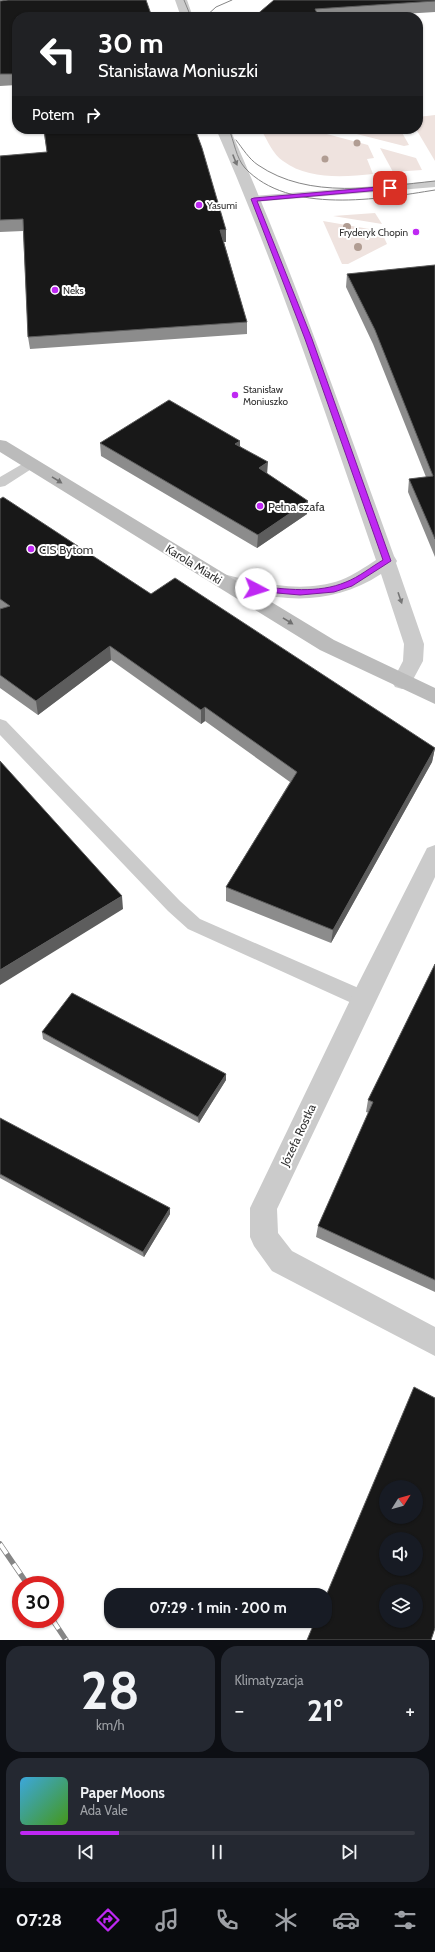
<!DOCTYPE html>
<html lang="pl">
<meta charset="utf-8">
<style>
:root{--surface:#171b24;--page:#242831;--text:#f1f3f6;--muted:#9ea1a6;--line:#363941;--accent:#bf28f3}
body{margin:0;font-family:Cabin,sans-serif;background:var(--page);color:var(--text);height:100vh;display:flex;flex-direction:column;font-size:15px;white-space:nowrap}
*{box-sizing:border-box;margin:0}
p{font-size:13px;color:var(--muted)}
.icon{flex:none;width:22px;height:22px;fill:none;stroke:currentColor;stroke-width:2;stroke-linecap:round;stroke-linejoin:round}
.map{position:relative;height:1640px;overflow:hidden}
.details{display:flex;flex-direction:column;gap:6px;padding:6px;background:#0d0f14;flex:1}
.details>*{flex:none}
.guide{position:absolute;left:12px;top:12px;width:411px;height:122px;border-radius:16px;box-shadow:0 1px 3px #0004;background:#202124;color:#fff;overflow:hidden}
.needle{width:26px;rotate:53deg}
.buttons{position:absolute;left:379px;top:1480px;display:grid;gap:8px}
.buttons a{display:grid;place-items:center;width:44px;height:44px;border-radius:50%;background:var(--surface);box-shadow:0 1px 3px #0004;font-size:20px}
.speed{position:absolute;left:12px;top:1576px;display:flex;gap:8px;font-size:20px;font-weight:700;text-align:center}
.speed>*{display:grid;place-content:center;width:52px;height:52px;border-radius:50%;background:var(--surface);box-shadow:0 1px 3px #0004;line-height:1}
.speed .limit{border:6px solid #d22;background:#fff;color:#111}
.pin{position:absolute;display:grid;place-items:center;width:34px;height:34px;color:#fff;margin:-17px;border-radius:8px;box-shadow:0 2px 6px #0006}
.me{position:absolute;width:44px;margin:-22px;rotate:95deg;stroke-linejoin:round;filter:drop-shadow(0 0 3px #0008)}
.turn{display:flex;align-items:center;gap:14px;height:84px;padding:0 20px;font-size:18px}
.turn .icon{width:52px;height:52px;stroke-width:2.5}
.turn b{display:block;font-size:28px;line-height:34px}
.then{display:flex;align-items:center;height:38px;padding:0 20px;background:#0003;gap:8px;font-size:15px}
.big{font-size:30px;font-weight:800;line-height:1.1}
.details .card{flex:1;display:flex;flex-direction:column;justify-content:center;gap:6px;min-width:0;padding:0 14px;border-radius:16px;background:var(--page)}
.details .dial{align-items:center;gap:0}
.dial b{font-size:52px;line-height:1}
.song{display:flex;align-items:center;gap:12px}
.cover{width:48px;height:48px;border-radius:6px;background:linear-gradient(135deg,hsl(200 70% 55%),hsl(100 70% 35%))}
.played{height:4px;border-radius:2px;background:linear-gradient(90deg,var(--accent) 25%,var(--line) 25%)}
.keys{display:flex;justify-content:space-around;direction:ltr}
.heat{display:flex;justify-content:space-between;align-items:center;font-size:22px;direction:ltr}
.details .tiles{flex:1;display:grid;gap:6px;grid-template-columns:1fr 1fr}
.card:last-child{grid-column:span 2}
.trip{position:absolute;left:104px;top:1588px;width:228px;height:40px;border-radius:16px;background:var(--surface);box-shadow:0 1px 3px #0004;font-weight:800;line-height:40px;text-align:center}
.tabs{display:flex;height:64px;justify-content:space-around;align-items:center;background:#090b0e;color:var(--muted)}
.tabs .icon{width:28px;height:28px}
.tabs .current{color:var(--accent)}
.tabs b{font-size:18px;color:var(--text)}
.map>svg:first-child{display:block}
.green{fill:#efe3df}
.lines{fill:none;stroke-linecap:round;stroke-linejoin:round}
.service{fill:#cbcbcb;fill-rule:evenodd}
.minor{fill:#cbcbcb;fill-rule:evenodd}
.secondary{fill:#bbb;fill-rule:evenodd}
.tram{stroke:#868686;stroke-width:1}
.rail-casing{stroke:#868686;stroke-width:5.5}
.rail{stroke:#fff;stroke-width:4;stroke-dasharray:12;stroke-linecap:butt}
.tree{fill:#b19d93}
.wall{fill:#8c8c8c}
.shaded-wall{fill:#5d5d5d}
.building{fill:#181818;stroke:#5d5d5d;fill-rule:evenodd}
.oneway{fill:#767676}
.oneway2{fill:#6f6f6f}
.route{fill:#bf28f3;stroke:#7c1a9e}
.poi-dot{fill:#bf28f3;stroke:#fff;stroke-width:1.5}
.labels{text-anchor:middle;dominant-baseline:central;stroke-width:4;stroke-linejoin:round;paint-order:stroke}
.far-poi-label{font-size:10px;fill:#313131;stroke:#fff;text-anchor:start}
.poi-label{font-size:12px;fill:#313131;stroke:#fff;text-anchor:start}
.street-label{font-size:12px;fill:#313131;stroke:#fff}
</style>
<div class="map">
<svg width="435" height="1640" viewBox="0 0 435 1640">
<rect width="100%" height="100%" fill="#fff"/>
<!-- green -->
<path class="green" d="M 435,115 L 435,161 L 416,129 L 418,129 L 418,117 Z
M 292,129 L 308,129 L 368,145 L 374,158 L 367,159 L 373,174 C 345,177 308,180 283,161 C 273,154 268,142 262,131 Z
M 337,129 L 400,129 L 409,145 L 404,146 Z
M 380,148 L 416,158 L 422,170 L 393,172 Z
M 375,213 L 382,224 L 333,216 Z
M 323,221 L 381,231 L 387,244 L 348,264 L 342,264 Z"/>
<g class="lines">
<!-- service -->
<path class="service" d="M 435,181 L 435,187 L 254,202 L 249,199 L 254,196 Z
M 31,459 L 36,460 L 38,463 L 36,466 L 5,486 L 0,487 L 0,477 Z
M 0,719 L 6,721 L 180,901 L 200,919 L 370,993 L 372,999 L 370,1005 L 363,1007 L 356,1005 L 188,929 L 168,911 L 0,735 Z"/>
<!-- minor -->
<path class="minor" d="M 175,0 L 187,0 L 193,17 L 181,17 Z
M 216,129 L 230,129 C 292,268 342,413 394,556 L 397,561 L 396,563 L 424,644 L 423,661 L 409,687 L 402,689 L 395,687 L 392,682 L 403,661 L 404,644 L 381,574 C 326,610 272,600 212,583 L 210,579 L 212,575 L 219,573 C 258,583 302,594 341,580 C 354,575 365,567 376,560 C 326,415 278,270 216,129 Z
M 435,845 L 435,877 L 277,1209 L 278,1233 L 292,1251 L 435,1327 L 435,1356 L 272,1271 L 254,1246 L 250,1237 L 250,1208 L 354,992 L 424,854 L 427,848 Z"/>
<!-- secondary -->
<path class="secondary" d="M 0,440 L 6,441 L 334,640 L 435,688 L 435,704 L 320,650 L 0,452 Z"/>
<!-- tram -->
<path class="tram" d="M 184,0 L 191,17
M 140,12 L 159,17
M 205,17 L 216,7 L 232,0
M 229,129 C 234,141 236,158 245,168 C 289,215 379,199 435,190
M 236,140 C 243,149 249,159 258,165 C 309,200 378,187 435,181"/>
<defs>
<path id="rail" d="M 0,1544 L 28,1585
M 52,1619 L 66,1640"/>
</defs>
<!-- rail casing -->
<use href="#rail" class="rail-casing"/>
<!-- rail -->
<use href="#rail" class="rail"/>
</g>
<!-- trees -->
<g class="tree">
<circle cx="357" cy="143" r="3.5"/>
<circle cx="325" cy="159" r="3.5"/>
<circle cx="378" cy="176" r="3.5"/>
<circle cx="347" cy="227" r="4"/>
<circle cx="358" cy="247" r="4"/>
</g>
<!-- wall -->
<path class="wall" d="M 0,0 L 17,17 L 17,85 L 0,86 Z
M 274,0 L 435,0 L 435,12 L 355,17 L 254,17 Z
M 43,129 L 195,129 L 226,230 L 226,242 L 224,242 L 247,322 L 247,334 L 30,349 L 28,337 L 23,231 L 0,232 L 0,156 L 47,152 Z
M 435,265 L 435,557 L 408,492 L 409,479 L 426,477 L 373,344 L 346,287 L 347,274 Z
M 240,441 L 240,446 L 307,514 L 257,548 L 101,456 L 100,443 Z
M 0,499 L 151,594 L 435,748 L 432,762 L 331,943 L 226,901 L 226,887 L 290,782 L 205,721 L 201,724 L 111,660 L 38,715 L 0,688 Z
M 435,964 L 435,1292 L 316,1237 L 318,1226 L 369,1113 L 366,1112 L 368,1100 Z
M 42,1032 L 226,1074 L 226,1080 L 199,1123 L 43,1039 Z
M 0,1118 L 170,1214 L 144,1257 L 0,1178 Z"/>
<!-- shaded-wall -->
<path class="shaded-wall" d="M 220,230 L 226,230 L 226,242 L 220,242 Z
M 240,441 L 240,454 L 235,444 Z
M 268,462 L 267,475 L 259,468 Z
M 308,501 L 307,514 L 257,548 L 258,535 Z
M 110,646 L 111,660 L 38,715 L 36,701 Z
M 205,707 L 205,721 L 201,724 L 201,710 Z
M 435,748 L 432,762 L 331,943 L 333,930 Z
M 122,896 L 123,909 L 0,985 L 0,970 Z
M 226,1074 L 226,1080 L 199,1123 L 198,1117 Z
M 170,1208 L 170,1214 L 144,1257 L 143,1252 Z"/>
<!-- building -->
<path class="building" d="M 8,0 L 146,0 L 152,17 L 17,17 L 17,74 L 0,74 L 0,1 Z
M 274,0 L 435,0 L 435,1 L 315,9 L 319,17 L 254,17 Z
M 44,129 L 195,129 L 202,148 L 226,230 L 220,230 L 247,322 L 28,337 L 23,219 L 0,220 L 0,156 L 47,152 Z
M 435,265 L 435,539 L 409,479 L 433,476 L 375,330 L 347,274 Z
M 169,400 L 240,441 L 235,444 L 268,462 L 259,468 L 308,501 L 258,535 L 100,443 Z
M 3,497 L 151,594 L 175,578 L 435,748 L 333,930 L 226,887 L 297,772 L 205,707 L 201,710 L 110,646 L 36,701 L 0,675 L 0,609 L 10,606 L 0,599 L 0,499 Z
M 0,761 L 122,896 L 0,970 Z
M 435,964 L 435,1280 L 318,1226 L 373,1102 L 368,1100 Z
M 72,993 L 226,1074 L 198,1117 L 42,1032 Z
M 0,1118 L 170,1208 L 143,1252 L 0,1174 Z
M 414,1387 L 435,1398 L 435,1628 L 431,1640 L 307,1640 L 315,1621 L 325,1621 L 325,1598 ZM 386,1487 L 416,1487 L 416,1517 L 386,1517 ZM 386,1539 L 416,1539 L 416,1569 L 386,1569 ZM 386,1591 L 416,1591 L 416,1621 L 386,1621 Z"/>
<!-- one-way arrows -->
<defs><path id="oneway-solid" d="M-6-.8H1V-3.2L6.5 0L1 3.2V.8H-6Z"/></defs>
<g class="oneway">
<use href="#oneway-solid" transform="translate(235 160) rotate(68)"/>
<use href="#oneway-solid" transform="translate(400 598) rotate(71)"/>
</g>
<g class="oneway2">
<use href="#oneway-solid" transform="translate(57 480) rotate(32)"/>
<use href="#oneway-solid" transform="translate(288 621) rotate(32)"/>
</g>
<!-- route -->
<path class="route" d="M 390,186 L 393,188 L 392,189 L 257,201 L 312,339 L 391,561 L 352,586 L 334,592 L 300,595 L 254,591 L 252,589 L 256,586 C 285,589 318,594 346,582 C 359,577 371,567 383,560 L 305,339 L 251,199 L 254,198 Z"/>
<!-- markers -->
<g class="poi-dot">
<circle cx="199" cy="205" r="4"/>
<circle cx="416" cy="232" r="4"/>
<circle cx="55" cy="290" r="4"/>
<circle cx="235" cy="395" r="4"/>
<circle cx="260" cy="506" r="4"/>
<circle cx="31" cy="549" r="4"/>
</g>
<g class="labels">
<!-- far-poi labels -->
<g class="far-poi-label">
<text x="207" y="205">Yasumi</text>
<text x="408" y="232" text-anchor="end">Fryderyk Chopin</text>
<text x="63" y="290">Neks</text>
<text x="243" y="389">Stanisław<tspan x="243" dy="12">Moniuszko</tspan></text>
</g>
<!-- poi labels -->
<g class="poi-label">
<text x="268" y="506">Pełna szafa</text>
<text x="39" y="549">CIS Bytom</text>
</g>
<!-- street labels -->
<g class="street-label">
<text transform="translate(194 564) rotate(32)">Karola Miarki</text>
<text transform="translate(298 1135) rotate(-65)">Józefa Rostka</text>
</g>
</g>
</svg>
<div class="buttons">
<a><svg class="needle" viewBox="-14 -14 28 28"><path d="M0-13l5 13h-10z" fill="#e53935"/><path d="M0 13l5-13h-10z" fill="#9ea1a6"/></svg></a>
<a><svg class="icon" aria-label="sound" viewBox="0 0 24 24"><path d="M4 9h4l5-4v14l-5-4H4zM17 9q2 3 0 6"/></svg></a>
<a><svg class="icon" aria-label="layers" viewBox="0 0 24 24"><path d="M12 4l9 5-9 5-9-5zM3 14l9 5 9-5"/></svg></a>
</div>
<div class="speed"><div class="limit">30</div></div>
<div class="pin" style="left:390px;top:188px;background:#d93025"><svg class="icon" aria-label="arrive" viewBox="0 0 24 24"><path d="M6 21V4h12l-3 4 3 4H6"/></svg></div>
<svg class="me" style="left:256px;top:589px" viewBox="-20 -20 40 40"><circle r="19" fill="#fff"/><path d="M0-13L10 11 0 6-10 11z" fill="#bf28f3"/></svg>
<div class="trip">07:29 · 1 min · 200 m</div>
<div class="guide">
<div class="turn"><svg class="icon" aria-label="left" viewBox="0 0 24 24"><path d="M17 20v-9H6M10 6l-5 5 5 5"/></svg><div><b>30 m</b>Stanisława Moniuszki</div></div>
<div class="then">Potem<svg class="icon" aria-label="right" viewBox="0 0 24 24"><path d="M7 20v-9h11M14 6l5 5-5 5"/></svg></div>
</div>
</div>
<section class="details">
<div class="tiles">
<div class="card dial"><b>28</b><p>km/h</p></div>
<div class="card"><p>Klimatyzacja</p>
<div class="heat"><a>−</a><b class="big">21°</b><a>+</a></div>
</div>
<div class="card">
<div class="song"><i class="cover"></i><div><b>Paper Moons</b><p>Ada Vale</p></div></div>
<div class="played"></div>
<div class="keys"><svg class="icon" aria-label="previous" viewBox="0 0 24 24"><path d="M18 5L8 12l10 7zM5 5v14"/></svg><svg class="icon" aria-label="pause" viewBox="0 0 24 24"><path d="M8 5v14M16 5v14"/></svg><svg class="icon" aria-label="next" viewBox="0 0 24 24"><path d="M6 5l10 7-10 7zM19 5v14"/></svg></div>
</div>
</div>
</section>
<nav class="tabs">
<b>07:28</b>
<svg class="icon current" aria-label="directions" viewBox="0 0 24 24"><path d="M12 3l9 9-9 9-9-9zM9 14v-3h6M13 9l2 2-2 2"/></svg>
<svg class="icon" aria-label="music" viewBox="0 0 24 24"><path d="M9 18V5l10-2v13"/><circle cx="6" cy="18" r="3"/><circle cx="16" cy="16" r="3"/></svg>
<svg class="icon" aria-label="phone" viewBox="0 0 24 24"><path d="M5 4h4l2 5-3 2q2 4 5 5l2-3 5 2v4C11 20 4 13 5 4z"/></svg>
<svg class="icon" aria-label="climate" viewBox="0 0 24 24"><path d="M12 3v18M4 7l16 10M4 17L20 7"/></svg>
<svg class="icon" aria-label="car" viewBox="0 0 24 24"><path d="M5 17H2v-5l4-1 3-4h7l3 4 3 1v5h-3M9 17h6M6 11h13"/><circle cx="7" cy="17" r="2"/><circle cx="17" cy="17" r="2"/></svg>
<svg class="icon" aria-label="filters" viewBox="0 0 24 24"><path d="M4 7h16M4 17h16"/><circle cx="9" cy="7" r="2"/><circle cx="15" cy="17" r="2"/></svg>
</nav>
